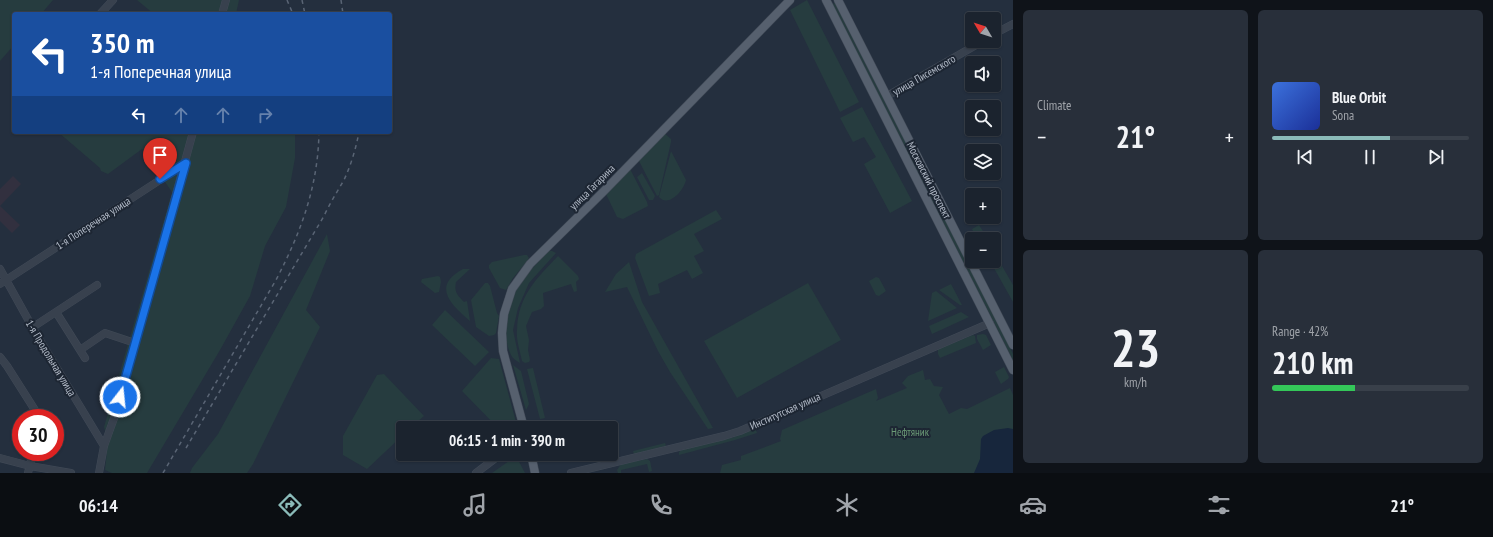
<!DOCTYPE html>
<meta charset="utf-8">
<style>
:root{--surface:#1b232e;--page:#282f3a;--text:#f1f3f6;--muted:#a0a4aa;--line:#39404a;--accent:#8bbbb9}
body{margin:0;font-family:"PT Sans Narrow",sans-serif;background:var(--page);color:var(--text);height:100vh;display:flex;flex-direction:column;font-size:15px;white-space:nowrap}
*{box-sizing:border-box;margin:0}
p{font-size:13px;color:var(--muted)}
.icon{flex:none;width:22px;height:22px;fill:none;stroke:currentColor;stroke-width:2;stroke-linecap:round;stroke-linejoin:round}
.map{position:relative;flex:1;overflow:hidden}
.side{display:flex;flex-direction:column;gap:10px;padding:10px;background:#0f1319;width:480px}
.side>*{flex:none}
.top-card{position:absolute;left:12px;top:12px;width:380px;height:122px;border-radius:4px;box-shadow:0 1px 3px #0004,0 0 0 1px var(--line);background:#1a4fa0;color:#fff;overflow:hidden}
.needle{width:26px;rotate:309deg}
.controls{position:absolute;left:965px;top:12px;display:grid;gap:8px}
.controls a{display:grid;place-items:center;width:36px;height:36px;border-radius:4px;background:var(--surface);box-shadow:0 1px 3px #0004,0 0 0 1px var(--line);font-size:20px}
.speed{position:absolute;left:12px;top:409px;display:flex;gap:8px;font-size:20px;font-weight:700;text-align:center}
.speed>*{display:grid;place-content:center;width:52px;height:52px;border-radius:50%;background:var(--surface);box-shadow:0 1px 3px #0004,0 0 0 1px var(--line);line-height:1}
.speed .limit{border:6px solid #d22;background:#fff;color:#111}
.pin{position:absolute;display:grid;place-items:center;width:34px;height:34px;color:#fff;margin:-41px -17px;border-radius:50% 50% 50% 0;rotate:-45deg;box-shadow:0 0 4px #0007}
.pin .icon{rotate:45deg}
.me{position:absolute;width:44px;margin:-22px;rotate:16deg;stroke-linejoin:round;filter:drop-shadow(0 0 3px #0008)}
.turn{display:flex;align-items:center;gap:14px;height:84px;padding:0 12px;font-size:18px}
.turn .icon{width:52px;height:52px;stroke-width:2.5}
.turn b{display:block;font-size:28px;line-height:34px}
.lanes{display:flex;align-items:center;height:38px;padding:0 12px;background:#0003;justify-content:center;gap:20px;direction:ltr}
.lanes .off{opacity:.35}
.big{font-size:30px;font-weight:700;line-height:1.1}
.side .widget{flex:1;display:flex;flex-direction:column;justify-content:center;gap:6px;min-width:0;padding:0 14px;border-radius:6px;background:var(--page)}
.side .dial{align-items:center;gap:0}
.dial b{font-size:52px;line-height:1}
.song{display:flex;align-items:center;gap:12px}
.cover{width:48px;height:48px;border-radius:6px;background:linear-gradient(135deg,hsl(220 70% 55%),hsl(230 70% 35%))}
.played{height:4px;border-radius:2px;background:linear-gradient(90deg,var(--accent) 60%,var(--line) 60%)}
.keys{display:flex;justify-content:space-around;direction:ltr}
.heat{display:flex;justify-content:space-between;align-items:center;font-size:22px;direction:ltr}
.charge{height:6px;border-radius:3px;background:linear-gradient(90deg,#34c759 42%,var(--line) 0)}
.side .tiles{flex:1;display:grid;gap:10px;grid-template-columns:repeat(2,1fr)}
.trip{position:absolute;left:396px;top:421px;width:222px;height:40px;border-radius:4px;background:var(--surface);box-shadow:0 1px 3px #0004,0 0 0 1px var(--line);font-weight:700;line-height:40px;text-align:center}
.menu{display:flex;height:64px;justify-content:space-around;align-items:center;background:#0b0e12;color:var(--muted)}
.menu .icon{width:28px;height:28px}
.menu .selected{color:var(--accent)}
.menu b{font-size:18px;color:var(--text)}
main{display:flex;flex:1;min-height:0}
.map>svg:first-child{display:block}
.medical{fill:#32303f}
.green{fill:#263c3f}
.water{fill:#17263c}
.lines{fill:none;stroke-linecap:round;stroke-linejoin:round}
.minor-casing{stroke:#414a57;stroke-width:8}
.major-casing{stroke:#414a57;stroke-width:9}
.minor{stroke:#38414e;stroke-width:7}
.major{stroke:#56606e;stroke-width:8}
.rail{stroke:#5a6575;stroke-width:1.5;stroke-dasharray:4 4;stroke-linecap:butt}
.route-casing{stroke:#114b97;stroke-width:10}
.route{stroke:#1a73e8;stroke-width:7}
.labels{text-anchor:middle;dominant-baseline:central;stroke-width:4;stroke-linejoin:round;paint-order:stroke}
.street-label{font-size:11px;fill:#b4bcc9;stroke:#1d2633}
.park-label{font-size:11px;fill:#6b9a76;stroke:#1d2633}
</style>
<main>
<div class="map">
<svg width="1013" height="473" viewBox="0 0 1013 473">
<rect width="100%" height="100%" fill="#242f3e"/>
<!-- medical -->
<path class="medical" d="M 13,176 L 21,184 L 0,206 L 0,189 Z
M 0,206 L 20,225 L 12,233 L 0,221 Z"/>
<!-- green -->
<path class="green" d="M 0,0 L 53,0 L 41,14 L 14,14 L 14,45 L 0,61 Z
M 137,0 L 239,0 L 236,14 L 154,14 Z
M 807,0 L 859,102 L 840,112 L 790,10 Z
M 835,3 L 992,311 L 1013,354 L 1013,360 L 832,4 Z
M 862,107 L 912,201 L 890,213 L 864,164 L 876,157 L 864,137 L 853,142 L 840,118 Z
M 58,132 L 295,132 L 295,158 L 286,207 L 265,246 L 250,296 L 220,350 L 147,473 L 112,473 L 105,470 L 108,441 L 104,427 L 172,192 L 142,149 L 108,174 L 101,171 L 100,168 Z
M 663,132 L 671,139 L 671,142 L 659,195 L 657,196 L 638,159 Z
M 671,151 L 686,180 C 684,190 669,208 659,197 Z
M 629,167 L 647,202 L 648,206 L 623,219 L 617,217 L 606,194 Z
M 642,173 L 655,196 L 653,200 L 649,200 L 637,177 Z
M 716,210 L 722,219 L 694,234 L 704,251 L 694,256 L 703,273 L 692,279 L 687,270 L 658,284 L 660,293 L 649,296 L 635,258 L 636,254 Z
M 979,225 L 986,236 L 983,239 L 977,239 L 972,229 Z
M 327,234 L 330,251 L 306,310 L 320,327 L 253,464 L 247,473 L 190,473 L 192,468 L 218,434 Z
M 549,251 L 552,251 L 556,253 L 529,283 L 518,308 L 513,330 L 520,363 C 517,361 512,358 511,355 C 501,336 507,303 519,286 C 527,273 538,262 549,251 Z
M 994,252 L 1013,285 L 1013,302 L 990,261 L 994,261 Z
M 524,255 L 527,255 L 529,258 L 527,261 L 513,278 L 506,290 L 500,288 L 489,268 L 489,265 L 492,262 Z
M 558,256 L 578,276 L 579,279 L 576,282 L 577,291 L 574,292 L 571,284 L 543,293 L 544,306 L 541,309 L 532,312 L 526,326 L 529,340 L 528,350 L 530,360 L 529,362 L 525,363 L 522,361 C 520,351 516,340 517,330 C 518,296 536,279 558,256 Z
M 629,262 L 642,302 L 713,428 L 708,429 L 670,372 L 658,351 L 627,287 L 605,292 L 616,274 Z
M 463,269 L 470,269 L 456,282 C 454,292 457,295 464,302 L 467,301 L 470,321 C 451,305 431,286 463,269 Z
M 438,276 L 440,277 L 441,282 L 439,292 L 435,293 L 421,282 L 422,279 Z
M 876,277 L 879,278 L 886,291 L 879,296 L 876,295 L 869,281 Z
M 485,283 L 488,283 L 490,286 L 497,313 L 499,316 L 496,333 L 494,335 L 489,336 L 476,327 L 471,300 Z
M 808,283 L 841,340 L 737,398 L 704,341 Z
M 951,284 L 962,305 L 960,305 L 939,290 Z
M 936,291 L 957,308 L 928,321 L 932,293 Z
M 445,310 L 489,352 L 475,366 L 432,325 Z
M 961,312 L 969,317 L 932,334 L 929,326 Z
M 983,334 L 986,335 L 991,345 L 983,350 L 977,339 L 977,335 Z
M 973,335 L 975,336 L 976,343 L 940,358 L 938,354 L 938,349 Z
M 491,358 L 499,359 L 516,422 L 508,428 L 498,428 L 462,391 Z
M 513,365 L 521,371 L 529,404 L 526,410 Z
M 1004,367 L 1009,377 L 1008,379 L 1001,384 L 995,372 Z
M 533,368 L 545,418 L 540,419 L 527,369 Z
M 923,370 L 925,380 L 930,379 L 934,386 L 943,387 L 939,395 L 949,414 L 961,408 L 967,409 L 1010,388 L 1013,395 L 1013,473 L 720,473 L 722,465 L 741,460 L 741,456 L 781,441 L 780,439 L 782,430 L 876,389 L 878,398 L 876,401 L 907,388 L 902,383 L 908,376 Z
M 384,374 L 424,416 L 410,428 L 403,428 L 403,435 L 367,469 L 343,455 L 343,436 L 377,375 Z
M 755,428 L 757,433 L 735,440 L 679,455 L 679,452 L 681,450 L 734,437 Z
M 665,443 L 666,446 L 634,454 L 633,451 Z
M 516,456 L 525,473 L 492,473 Z
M 647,459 L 650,461 L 652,471 L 649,472 L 647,464 L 621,470 L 621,473 L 618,473 L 617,470 L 621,464 Z"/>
<!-- water -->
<path class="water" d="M 1008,428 L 1013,429 L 1013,473 L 974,473 L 980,459 L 981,439 L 983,436 L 994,430 Z"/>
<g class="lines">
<defs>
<path id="minor" d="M 100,14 L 113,0
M 222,14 L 226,0
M 994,34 L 1013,24
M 887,96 L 983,41
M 0,269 L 35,332 L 104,446
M 0,284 L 186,163
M 56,312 L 85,358
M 33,327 L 97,285
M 80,350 L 105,333 L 135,343
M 0,357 L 7,366 L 40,418
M 0,458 L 30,466 L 71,473
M 28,473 L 33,452
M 99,473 L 104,446 L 117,410 L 193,132
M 476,473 L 501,454
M 571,473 L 724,436 L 740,431 L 990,323"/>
<path id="major" d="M 826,0 L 1013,370
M 838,0 L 1013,345
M 524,428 L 503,351 L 502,333 L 504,314 L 512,289 L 530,264 L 603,192 L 790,0
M 531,454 L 535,473"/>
</defs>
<!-- minor casing -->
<use href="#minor" class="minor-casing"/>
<!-- major casing -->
<use href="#major" class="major-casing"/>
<!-- minor -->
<use href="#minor" class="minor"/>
<!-- major -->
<use href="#major" class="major"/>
<!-- rail -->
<path class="rail" d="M 287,0 L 293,14
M 302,0 L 305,14
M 341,0 L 343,14
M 186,448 L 324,216 C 330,203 337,192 344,180 C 351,165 356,148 359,132
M 163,473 L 276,280 C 301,232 318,187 319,132"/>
</g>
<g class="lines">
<defs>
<path id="route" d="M 120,397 L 186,163 L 160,179"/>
</defs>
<!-- route casing -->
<use href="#route" class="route-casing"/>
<!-- route -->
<use href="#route" class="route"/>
</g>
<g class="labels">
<!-- street labels -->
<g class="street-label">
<text transform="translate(924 75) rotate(-30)">улица Писемского</text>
<text transform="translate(929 180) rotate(63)">Московский проспект</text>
<text transform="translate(592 187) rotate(-45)">улица Гагарина</text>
<text transform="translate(93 223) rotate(-33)">1-я Поперечная улица</text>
<text transform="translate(51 358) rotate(59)">1-я Продольная улица</text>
<text transform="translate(785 411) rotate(-24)">Институтская улица</text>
</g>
<!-- park labels -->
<g class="park-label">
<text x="910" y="432">Нефтяник</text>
</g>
</g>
</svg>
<div class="controls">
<a><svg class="needle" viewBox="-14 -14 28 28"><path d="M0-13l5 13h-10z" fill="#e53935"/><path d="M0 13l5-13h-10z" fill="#a0a4aa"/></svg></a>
<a><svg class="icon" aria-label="sound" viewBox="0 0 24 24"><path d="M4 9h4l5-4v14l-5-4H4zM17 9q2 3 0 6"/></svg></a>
<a><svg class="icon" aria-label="search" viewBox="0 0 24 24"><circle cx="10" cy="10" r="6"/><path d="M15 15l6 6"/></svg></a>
<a><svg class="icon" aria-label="layers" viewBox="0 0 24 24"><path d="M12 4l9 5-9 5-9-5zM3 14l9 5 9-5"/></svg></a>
<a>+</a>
<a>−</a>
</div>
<div class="speed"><div class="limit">30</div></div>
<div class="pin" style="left:160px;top:179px;background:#d93025"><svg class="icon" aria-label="arrive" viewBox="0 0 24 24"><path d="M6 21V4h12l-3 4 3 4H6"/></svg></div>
<svg class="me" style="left:120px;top:397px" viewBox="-20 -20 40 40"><circle r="17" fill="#1a73e8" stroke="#fff" stroke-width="3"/><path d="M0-11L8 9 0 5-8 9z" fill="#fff"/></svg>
<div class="trip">06:15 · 1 min · 390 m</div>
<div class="top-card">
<div class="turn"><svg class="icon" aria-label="left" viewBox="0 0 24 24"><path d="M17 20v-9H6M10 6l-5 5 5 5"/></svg><div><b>350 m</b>1-я Поперечная улица</div></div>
<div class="lanes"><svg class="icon" aria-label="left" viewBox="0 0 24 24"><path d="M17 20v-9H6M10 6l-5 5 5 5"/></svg><svg class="icon off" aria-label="ahead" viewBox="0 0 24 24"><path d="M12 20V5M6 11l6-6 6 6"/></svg><svg class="icon off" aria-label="ahead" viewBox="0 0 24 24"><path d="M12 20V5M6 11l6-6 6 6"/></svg><svg class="icon off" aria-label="right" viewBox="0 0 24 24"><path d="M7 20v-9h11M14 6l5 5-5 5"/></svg></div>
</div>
</div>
<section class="side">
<div class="tiles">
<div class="widget"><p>Climate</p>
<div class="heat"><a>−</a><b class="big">21°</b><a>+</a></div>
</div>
<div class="widget">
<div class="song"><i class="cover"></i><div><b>Blue Orbit</b><p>Sona</p></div></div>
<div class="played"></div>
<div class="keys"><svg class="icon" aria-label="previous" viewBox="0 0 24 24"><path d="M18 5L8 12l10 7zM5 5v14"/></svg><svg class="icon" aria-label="pause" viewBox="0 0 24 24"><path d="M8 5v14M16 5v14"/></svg><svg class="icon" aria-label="next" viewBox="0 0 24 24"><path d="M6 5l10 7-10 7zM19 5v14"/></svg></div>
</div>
<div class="widget dial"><b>23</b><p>km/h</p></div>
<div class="widget"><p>Range · 42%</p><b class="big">210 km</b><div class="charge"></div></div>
</div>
</section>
</main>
<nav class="menu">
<b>06:14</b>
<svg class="icon selected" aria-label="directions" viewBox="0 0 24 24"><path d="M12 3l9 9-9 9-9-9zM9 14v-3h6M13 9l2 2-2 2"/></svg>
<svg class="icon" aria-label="music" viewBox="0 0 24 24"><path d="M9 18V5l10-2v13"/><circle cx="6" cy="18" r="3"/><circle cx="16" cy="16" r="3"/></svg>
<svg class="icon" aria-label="phone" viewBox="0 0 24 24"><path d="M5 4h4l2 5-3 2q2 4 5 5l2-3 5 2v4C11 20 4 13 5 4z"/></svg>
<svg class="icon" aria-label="climate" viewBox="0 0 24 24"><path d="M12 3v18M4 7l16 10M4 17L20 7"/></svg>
<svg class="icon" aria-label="car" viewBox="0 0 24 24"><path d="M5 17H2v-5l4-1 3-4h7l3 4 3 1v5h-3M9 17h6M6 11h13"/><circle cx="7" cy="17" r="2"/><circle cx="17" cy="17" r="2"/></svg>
<svg class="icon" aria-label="filters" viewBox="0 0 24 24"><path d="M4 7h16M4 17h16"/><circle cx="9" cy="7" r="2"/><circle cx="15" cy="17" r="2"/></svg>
<b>21°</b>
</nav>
